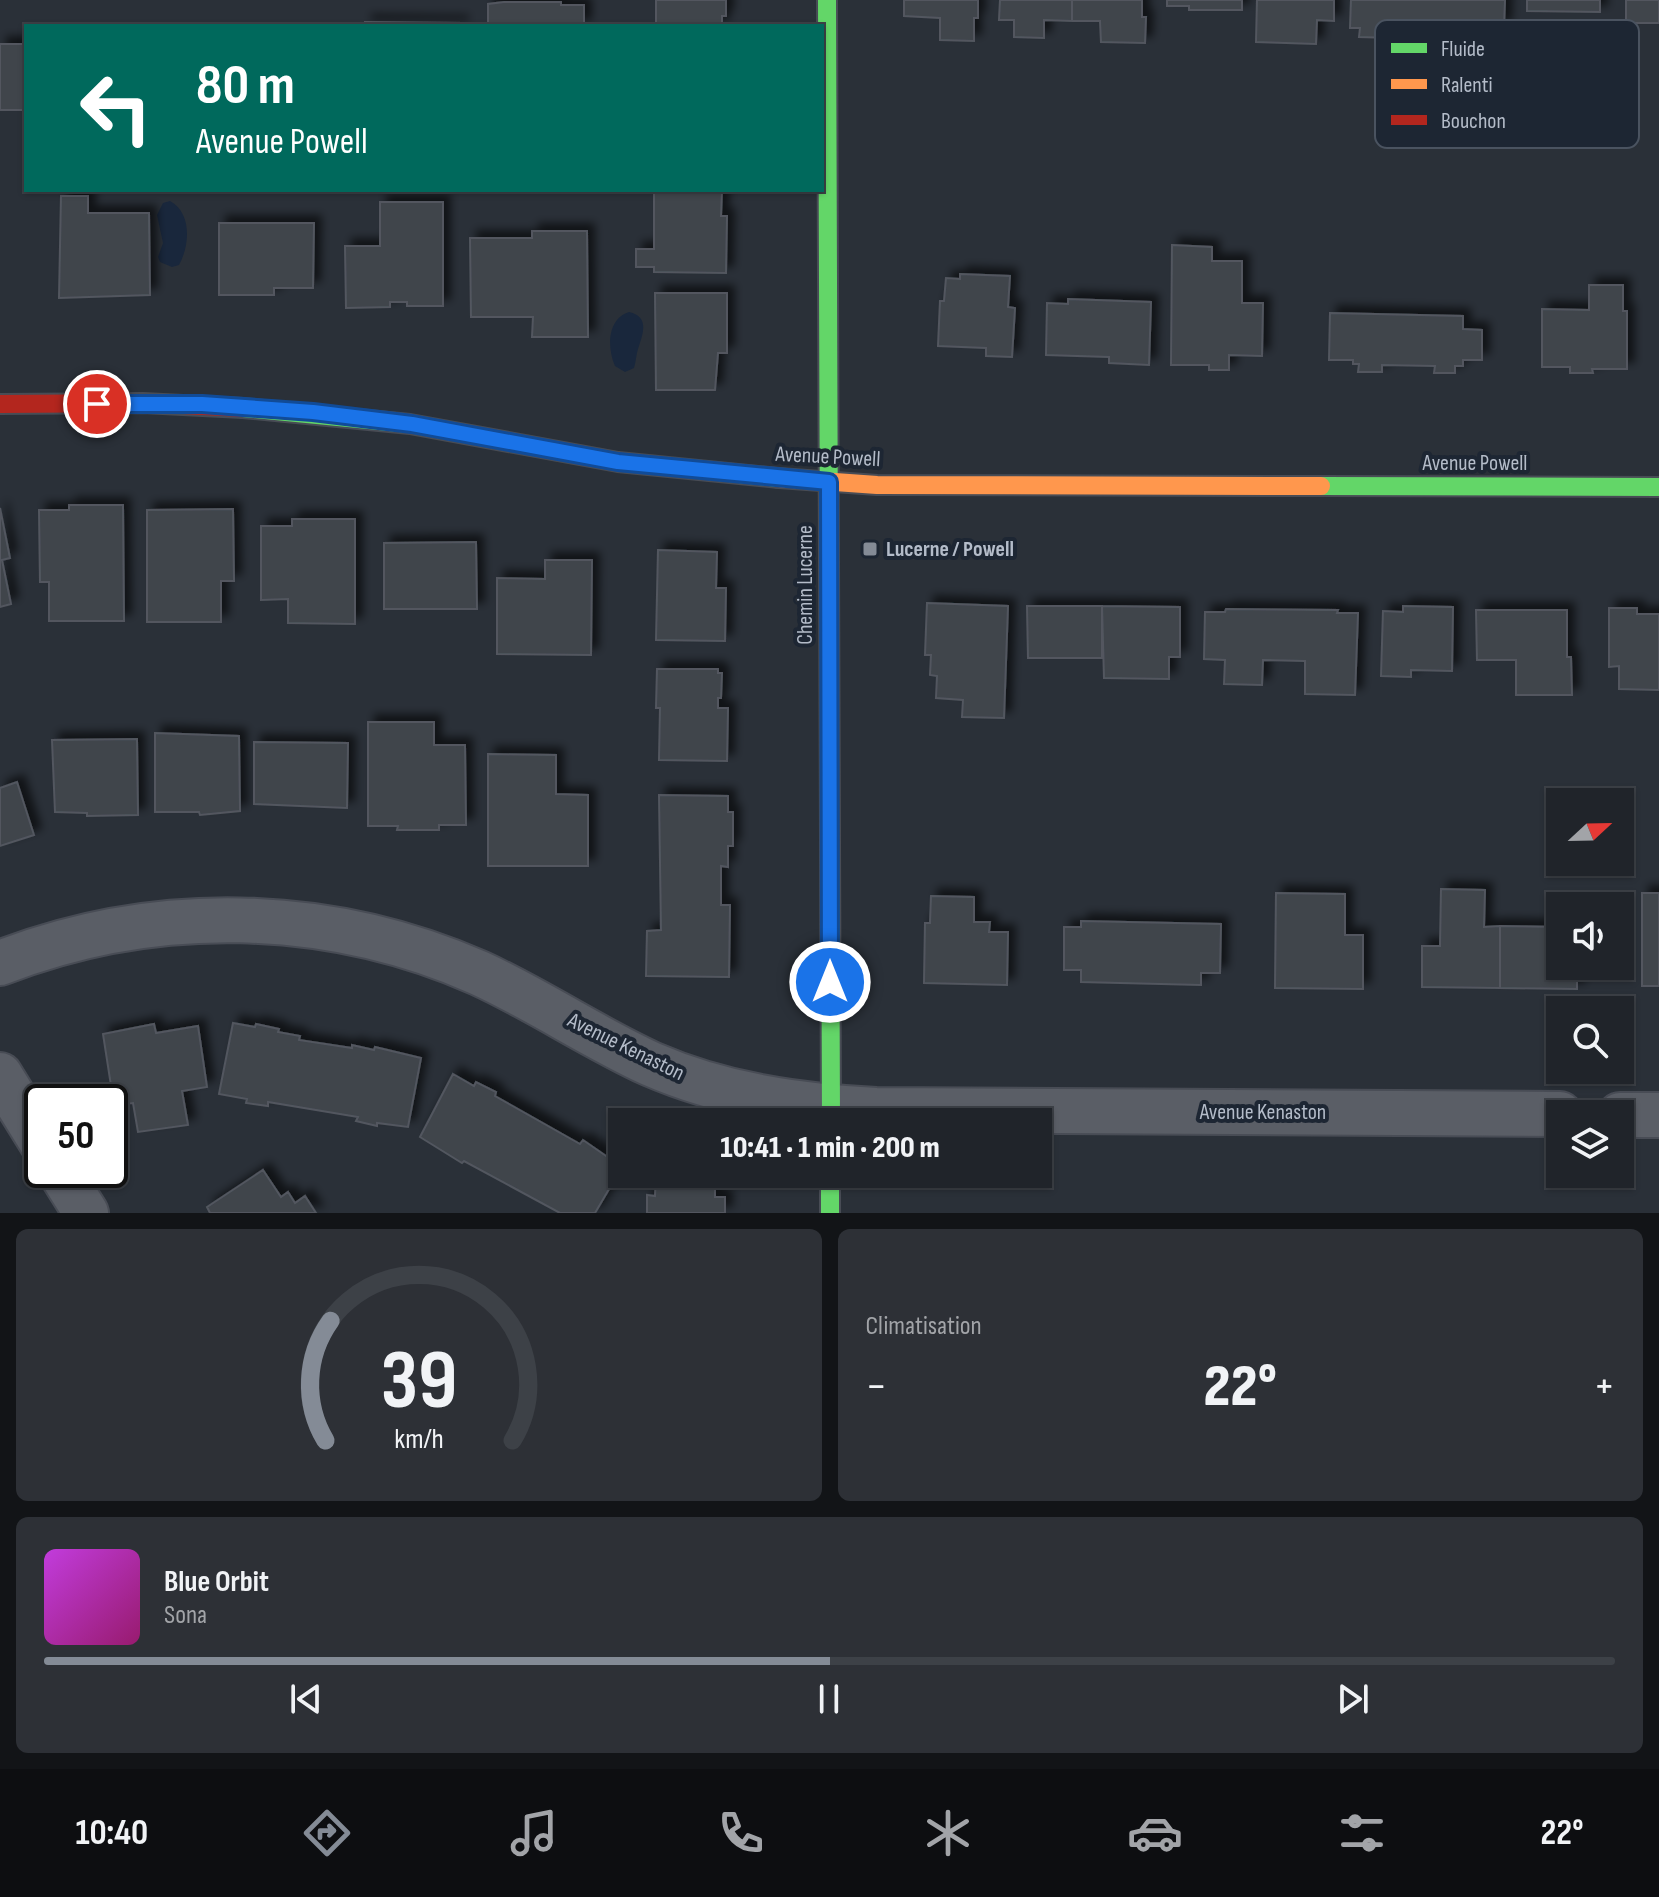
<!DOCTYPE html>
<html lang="fr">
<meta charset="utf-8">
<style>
:root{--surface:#20242a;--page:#2d3036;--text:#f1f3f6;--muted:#a2a4a8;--line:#3d4147;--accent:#848b96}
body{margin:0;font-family:"Sofia Sans Condensed",sans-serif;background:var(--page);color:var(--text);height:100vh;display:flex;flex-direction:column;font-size:30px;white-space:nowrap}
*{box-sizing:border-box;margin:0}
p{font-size:26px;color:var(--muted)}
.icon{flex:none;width:44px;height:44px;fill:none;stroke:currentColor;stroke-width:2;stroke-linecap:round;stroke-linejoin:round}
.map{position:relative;height:1213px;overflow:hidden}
.details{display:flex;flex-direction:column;gap:16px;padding:16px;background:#121417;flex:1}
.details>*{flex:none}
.guide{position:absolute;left:24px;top:24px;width:800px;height:168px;border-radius:0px;box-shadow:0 2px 6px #0004,0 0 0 2px var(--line);background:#00695c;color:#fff;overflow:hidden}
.needle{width:52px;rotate:68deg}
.tools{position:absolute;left:1546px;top:788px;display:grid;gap:16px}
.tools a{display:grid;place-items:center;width:88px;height:88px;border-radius:0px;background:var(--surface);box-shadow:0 2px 6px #0004,0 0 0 2px var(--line);font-size:40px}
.speed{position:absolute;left:24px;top:1084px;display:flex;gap:16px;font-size:40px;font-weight:700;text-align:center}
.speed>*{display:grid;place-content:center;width:104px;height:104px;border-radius:50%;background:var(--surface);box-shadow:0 2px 6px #0004,0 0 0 2px var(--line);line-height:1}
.speed .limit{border:4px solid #111;border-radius:12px;background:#fff;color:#111}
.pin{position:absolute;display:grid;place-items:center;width:68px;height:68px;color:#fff;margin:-34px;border:4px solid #fff;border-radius:50%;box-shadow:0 2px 8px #0007}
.me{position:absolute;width:88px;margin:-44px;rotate:0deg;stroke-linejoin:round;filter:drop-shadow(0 0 6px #0008)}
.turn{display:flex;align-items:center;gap:28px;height:168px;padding:0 40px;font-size:36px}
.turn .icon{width:104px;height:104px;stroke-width:2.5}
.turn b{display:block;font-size:56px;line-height:68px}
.big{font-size:60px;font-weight:800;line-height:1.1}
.details .card{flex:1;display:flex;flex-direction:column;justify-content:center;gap:12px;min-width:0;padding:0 28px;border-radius:12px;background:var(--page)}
.details .dial{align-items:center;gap:0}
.dial svg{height:208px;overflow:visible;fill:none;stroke:var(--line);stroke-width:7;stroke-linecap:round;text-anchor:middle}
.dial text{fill:var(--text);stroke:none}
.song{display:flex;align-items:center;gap:24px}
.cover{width:96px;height:96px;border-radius:12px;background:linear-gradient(135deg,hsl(290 70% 55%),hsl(320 70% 35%))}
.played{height:8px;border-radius:4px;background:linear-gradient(90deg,var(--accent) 50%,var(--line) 50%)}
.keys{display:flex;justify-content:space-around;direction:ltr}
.heat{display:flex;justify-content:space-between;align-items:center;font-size:44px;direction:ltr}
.details .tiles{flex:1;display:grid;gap:16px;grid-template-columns:1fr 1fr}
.card:last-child{grid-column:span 2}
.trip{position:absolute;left:608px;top:1108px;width:444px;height:80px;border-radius:0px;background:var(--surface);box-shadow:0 2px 6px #0004,0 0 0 2px var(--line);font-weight:800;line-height:80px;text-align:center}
.tab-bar{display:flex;height:128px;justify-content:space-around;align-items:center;background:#0d0e11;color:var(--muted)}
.tab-bar .icon{width:56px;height:56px}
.tab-bar .on{color:var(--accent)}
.tab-bar b{font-size:36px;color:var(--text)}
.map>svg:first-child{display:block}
.water{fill:#19273c}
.building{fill:#3f444c;stroke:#52575f;stroke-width:2;filter:url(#shadow)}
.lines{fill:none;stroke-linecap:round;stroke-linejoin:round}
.street-casing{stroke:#484c55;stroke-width:48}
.fast-casing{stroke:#484c55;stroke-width:22}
.slow-casing{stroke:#484c55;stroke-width:22}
.jam-casing{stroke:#484c55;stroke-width:22}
.street{stroke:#5a5e66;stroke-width:44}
.fast{stroke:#63d668;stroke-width:18}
.slow{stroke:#ff974d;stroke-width:18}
.jam{stroke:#b3261e;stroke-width:18}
.route-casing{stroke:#114b97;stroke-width:20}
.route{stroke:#1a73e8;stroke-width:14}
.poi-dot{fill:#848b96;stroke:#1d2633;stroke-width:3}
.labels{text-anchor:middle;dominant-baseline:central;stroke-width:8;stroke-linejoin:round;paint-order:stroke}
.street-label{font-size:22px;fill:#b4bcc9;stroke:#1d2633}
.poi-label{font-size:22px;font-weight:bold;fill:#b4bcc9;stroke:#1d2633;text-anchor:start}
.key{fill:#1d2633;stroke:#4a5360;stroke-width:2}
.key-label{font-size:22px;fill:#b4bcc9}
</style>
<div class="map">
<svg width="1659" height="1213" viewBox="0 0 1659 1213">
<defs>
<filter id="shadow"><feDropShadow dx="7" dy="-7" stdDeviation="4" flood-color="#0009"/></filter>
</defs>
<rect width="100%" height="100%" fill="#2a3038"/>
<!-- water -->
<path class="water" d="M 170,201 C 192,213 190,245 179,265 L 172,267 L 160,262 L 158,257 L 163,243 L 157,215 L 163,203 Z
M 629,312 C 650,317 643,333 638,349 C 636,355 636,362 634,368 L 625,372 L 615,366 C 607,348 607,319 629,312 Z"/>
<!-- building -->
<path class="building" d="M 656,0 L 726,0 L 726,16 L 722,16 L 722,26 L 656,26 Z
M 904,0 L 978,0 L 978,18 L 974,18 L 974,41 L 940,40 L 940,18 L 904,16 Z
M 1000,0 L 1072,0 L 1072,21 L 1044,20 L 1044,38 L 1014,37 L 1014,20 L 999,20 Z
M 1072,0 L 1142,0 L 1142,17 L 1146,17 L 1145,43 L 1101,42 L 1100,21 L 1072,21 Z
M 1167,0 L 1242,0 L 1242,10 L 1189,10 L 1189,6 L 1167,6 Z
M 1257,0 L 1334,0 L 1334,21 L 1317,20 L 1316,44 L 1256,42 Z
M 1351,0 L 1505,0 L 1504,27 L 1413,24 L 1413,30 L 1395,29 L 1395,38 L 1359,37 L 1360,28 L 1350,28 Z
M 1527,0 L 1600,0 L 1600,12 L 1527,11 Z
M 1626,0 L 1659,0 L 1659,23 L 1626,23 Z
M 504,2 L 561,2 L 561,5 L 584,5 L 584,26 L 488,26 L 488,4 Z
M 365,22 L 461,23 L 461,26 L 365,26 Z
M 0,44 L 26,44 L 26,110 L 0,110 Z
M 654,190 L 722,190 L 721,216 L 727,216 L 726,273 L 654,272 L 654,267 L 636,267 L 636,249 L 654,249 Z
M 61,196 L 88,196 L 88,213 L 149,213 L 150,295 L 59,298 Z
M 380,202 L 443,202 L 443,306 L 407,306 L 407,302 L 390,302 L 390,307 L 346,308 L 345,246 L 380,246 Z
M 219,223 L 314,223 L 313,288 L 274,288 L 274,295 L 219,295 Z
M 532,231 L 587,231 L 588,337 L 532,337 L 533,317 L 471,317 L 470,238 L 532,238 Z
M 1172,245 L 1212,247 L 1212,261 L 1242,261 L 1242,303 L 1263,303 L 1262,356 L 1229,355 L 1229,370 L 1209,370 L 1209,365 L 1171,365 Z
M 960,274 L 1010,276 L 1008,307 L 1015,308 L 1012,357 L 986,356 L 986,348 L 938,346 L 940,301 L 944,301 L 946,278 L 960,279 Z
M 1589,285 L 1623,285 L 1623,311 L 1627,311 L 1627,369 L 1592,369 L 1593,373 L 1570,373 L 1570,367 L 1542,367 L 1542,309 L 1589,310 Z
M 655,293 L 727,293 L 727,353 L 718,353 L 715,390 L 656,390 Z
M 1068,299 L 1151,302 L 1149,365 L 1109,363 L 1109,357 L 1046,355 L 1047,303 L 1068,304 Z
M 1330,313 L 1463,316 L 1463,329 L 1482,330 L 1482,360 L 1463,360 L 1463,366 L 1455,366 L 1455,373 L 1434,373 L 1435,366 L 1382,365 L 1382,372 L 1358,372 L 1359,364 L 1353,364 L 1353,360 L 1329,360 Z
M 69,505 L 123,505 L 124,621 L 49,621 L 49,582 L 40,582 L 39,510 L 69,510 Z
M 0,508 L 10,558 L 2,560 L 11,604 L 0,607 Z
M 233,509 L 234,581 L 221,581 L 221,622 L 147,622 L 147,510 Z
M 292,519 L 355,519 L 355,624 L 288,623 L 288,599 L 261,600 L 261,526 L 292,526 Z
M 476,542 L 477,609 L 384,609 L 384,543 Z
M 658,550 L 717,552 L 716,588 L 726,588 L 725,641 L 656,640 Z
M 545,560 L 592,560 L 591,655 L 497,654 L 497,578 L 545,579 Z
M 927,603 L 1008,606 L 1004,718 L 962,717 L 963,700 L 936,698 L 937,676 L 930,675 L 931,655 L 925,655 Z
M 1027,606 L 1102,606 L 1102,658 L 1028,658 Z
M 1102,606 L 1180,607 L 1180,657 L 1169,657 L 1169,679 L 1104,678 Z
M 1403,606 L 1453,607 L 1452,671 L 1411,670 L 1411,677 L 1381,676 L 1383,611 L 1403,612 Z
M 1609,608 L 1637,608 L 1637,614 L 1659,614 L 1659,690 L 1619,689 L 1619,666 L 1609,667 Z
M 1226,609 L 1338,610 L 1337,613 L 1358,613 L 1355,695 L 1305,694 L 1305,661 L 1263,660 L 1262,685 L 1224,684 L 1225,660 L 1204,659 L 1205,612 L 1225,612 Z
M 1476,610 L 1567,610 L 1567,657 L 1571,657 L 1572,695 L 1516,695 L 1516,660 L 1477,660 Z
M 657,669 L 718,669 L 718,673 L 722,673 L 721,698 L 718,698 L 718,708 L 728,708 L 727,761 L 659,760 L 660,708 L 656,708 Z
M 368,722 L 434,722 L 434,745 L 465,745 L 466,825 L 439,825 L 439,830 L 397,830 L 398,826 L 368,826 Z
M 155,733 L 239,736 L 240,811 L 200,815 L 199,812 L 155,812 Z
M 137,739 L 138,815 L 87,816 L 87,813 L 55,812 L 52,740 Z
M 254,742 L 348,743 L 347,808 L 254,804 Z
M 488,754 L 556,755 L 556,794 L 588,795 L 588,866 L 488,866 Z
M 17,782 L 34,835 L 0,846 L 0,788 Z
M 659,795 L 728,796 L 728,812 L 733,812 L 733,846 L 728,846 L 728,867 L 721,866 L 721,905 L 730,905 L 729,977 L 646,976 L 647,931 L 661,930 Z
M 1441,889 L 1485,890 L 1484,927 L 1500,926 L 1500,988 L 1422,987 L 1422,946 L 1440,946 Z
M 1276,893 L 1345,894 L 1345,935 L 1363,935 L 1363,989 L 1275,988 Z
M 1642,893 L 1659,893 L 1659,986 L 1642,986 Z
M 931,896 L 974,897 L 974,922 L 990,922 L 989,932 L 1008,932 L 1007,985 L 924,983 L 925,923 L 930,923 Z
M 1081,921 L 1221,924 L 1220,973 L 1201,973 L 1201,985 L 1081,982 L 1081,970 L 1064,970 L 1064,927 L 1081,927 Z
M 1500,926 L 1560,927 L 1560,966 L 1577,966 L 1577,989 L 1500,988 Z
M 233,1023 L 255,1027 L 256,1024 L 279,1029 L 278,1032 L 300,1036 L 299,1040 L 352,1048 L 352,1045 L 374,1050 L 375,1047 L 421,1058 L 408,1127 L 377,1123 L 377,1126 L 356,1121 L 358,1117 L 268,1102 L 268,1106 L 246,1103 L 247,1099 L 219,1094 Z
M 154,1024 L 156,1033 L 198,1026 L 207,1087 L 182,1091 L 188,1125 L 138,1132 L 133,1103 L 114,1105 L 103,1034 Z
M 453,1074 L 474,1086 L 476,1082 L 496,1092 L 495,1096 L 580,1144 L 583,1140 L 622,1167 L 595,1213 L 560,1213 L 464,1161 L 462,1163 L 420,1137 Z
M 263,1170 L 281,1197 L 288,1192 L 295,1203 L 305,1196 L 316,1213 L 210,1213 L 207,1207 Z
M 656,1175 L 715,1176 L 715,1197 L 725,1197 L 725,1213 L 647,1213 L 647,1195 L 655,1196 Z"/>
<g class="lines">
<defs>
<path id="street" d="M 0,963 C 154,903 327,906 479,973 C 538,1000 592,1037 651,1064 C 722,1095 798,1106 876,1110 L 1560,1114
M 0,1075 L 42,1143
M 1620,1115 L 1659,1115
M 59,1170 L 86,1213"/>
<path id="fast" d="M 827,0 L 831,1122
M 243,408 L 410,424 L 618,462 L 779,478
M 1321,486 L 1659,487
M 830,1174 L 830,1213"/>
<path id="slow" d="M 779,478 L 877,485 L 1321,486"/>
<path id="jam" d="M 0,404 L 143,403 L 243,408"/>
</defs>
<!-- street casing -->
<use href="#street" class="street-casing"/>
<!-- fast casing -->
<use href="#fast" class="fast-casing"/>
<!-- slow casing -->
<use href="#slow" class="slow-casing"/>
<!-- jam casing -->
<use href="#jam" class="jam-casing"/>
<!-- street -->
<use href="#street" class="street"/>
<!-- fast -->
<use href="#fast" class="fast"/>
<!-- slow -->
<use href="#slow" class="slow"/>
<!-- jam -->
<use href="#jam" class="jam"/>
</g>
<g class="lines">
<defs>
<path id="route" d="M 97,404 L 202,404 L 313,412 L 412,424 L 618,462 L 829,482 L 830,982"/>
</defs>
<!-- route casing -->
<use href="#route" class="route-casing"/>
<!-- route -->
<use href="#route" class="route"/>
</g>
<!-- markers -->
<rect class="poi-dot" x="862" y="541" width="16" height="16" rx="4"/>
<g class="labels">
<!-- street labels -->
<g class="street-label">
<text transform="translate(828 457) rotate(3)">Avenue Powell</text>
<text x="1475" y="463">Avenue Powell</text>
<text transform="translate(805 585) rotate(-90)">Chemin Lucerne</text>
<text transform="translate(626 1047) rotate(26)">Avenue Kenaston</text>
<text x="1263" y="1112">Avenue Kenaston</text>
</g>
<!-- poi labels -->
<g class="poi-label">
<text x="886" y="549">Lucerne / Powell</text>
</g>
</g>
<!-- legend -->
<rect x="1375" y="20" width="264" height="128" rx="12" class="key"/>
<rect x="1391" y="43" width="36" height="10" fill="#63d668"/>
<rect x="1391" y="79" width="36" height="10" fill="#ff974d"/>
<rect x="1391" y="115" width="36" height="10" fill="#b3261e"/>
<g class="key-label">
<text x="1441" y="56">Fluide</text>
<text x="1441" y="92">Ralenti</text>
<text x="1441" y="128">Bouchon</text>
</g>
</svg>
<div class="tools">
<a><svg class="needle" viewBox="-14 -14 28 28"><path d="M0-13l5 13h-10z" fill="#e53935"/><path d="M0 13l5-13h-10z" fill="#a2a4a8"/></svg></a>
<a><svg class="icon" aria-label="sound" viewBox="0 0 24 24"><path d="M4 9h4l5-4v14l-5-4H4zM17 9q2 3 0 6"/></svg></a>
<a><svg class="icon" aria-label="search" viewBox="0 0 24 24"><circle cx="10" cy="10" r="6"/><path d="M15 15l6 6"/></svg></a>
<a><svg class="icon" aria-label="layers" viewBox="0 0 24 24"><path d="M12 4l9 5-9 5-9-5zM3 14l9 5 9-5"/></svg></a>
</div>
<div class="speed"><div class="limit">50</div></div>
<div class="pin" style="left:97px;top:404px;background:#d93025"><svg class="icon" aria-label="arrive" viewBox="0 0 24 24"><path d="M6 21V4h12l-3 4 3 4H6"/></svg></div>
<svg class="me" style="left:830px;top:982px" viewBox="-20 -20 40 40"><circle r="17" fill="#1a73e8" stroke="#fff" stroke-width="3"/><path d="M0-11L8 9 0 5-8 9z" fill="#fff"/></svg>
<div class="trip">10:41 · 1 min · 200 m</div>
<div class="guide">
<div class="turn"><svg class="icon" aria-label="left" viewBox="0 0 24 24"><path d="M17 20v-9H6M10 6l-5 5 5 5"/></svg><div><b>80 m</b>Avenue Powell</div></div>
</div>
</div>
<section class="details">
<div class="tiles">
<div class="card dial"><svg viewBox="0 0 100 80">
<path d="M14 69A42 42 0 1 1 86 69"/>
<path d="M14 69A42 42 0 0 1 16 23" stroke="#848b96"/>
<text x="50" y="56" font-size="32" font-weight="700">39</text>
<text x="50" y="72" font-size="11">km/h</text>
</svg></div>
<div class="card"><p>Climatisation</p>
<div class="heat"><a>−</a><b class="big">22°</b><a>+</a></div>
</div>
<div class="card">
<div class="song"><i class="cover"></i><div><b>Blue Orbit</b><p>Sona</p></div></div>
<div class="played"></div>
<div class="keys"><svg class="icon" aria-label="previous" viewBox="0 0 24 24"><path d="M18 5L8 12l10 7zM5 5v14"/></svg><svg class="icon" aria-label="pause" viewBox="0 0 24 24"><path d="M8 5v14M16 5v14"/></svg><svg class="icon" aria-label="next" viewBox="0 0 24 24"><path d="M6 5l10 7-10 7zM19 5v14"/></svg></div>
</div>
</div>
</section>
<nav class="tab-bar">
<b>10:40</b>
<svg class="icon on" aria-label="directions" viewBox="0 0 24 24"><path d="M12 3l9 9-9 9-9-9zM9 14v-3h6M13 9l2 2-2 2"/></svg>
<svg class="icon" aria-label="music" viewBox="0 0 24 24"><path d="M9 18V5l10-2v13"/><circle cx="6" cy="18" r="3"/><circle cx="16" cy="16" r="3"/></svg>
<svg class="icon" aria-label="phone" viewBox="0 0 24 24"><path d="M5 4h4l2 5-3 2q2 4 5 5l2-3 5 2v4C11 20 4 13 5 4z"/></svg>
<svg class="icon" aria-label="climate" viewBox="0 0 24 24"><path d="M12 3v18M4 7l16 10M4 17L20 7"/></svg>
<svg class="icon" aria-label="car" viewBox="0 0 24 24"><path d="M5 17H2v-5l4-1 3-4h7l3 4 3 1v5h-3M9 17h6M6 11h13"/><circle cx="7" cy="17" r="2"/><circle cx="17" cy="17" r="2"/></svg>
<svg class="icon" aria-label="filters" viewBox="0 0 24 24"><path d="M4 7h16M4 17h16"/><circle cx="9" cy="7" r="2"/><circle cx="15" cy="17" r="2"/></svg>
<b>22°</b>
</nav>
